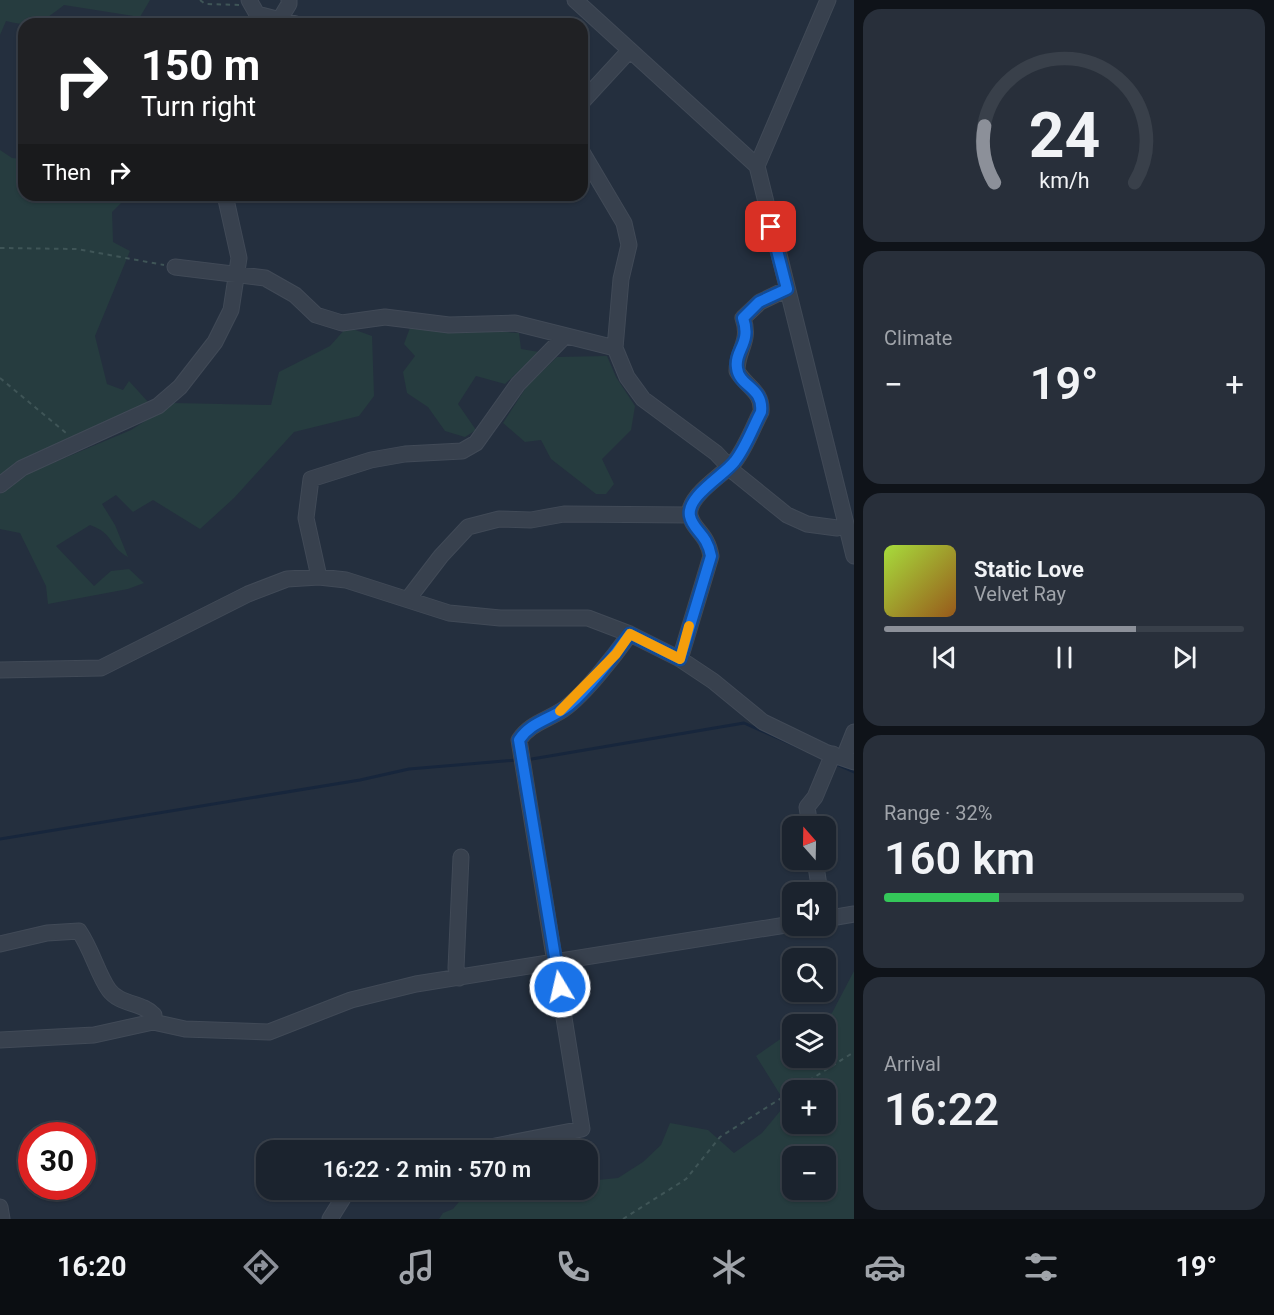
<!DOCTYPE html>
<meta charset="utf-8">
<style>
:root{--surface:#1b232e;--page:#282f3a;--text:#f1f3f6;--muted:#a0a4aa;--line:#39404a;--accent:#8c9099}
body{margin:0;font-family:Roboto,sans-serif;background:var(--page);color:var(--text);height:100vh;display:flex;flex-direction:column;font-size:22px;white-space:nowrap}
*{box-sizing:border-box;margin:0}
p{font-size:20px;color:var(--muted)}
.icon{flex:none;width:33px;height:33px;fill:none;stroke:currentColor;stroke-width:2;stroke-linecap:round;stroke-linejoin:round}
.map{position:relative;flex:1;overflow:hidden}
.side{display:flex;flex-direction:column;gap:9px;padding:9px;background:#0f1319;width:420px}
.side>*{flex:none}
.hud{position:absolute;left:18px;top:18px;width:570px;height:183px;border-radius:18px;box-shadow:0 2px 4px #0004,0 0 0 2px var(--line);background:#202124;color:#fff;overflow:hidden}
.needle{width:39px;rotate:340deg}
.tools{position:absolute;left:782px;top:816px;display:grid;gap:12px}
.tools a{display:grid;place-items:center;width:54px;height:54px;border-radius:12px;background:var(--surface);box-shadow:0 2px 4px #0004,0 0 0 2px var(--line);font-size:30px}
.speed{position:absolute;left:18px;top:1122px;display:flex;gap:12px;font-size:30px;font-weight:700;text-align:center}
.speed>*{display:grid;place-content:center;width:78px;height:78px;border-radius:50%;background:var(--surface);box-shadow:0 2px 4px #0004,0 0 0 2px var(--line);line-height:1}
.speed .limit{border:9px solid #d22;background:#fff;color:#111}
.pin{position:absolute;display:grid;place-items:center;width:51px;height:51px;color:#fff;margin:-26px;border-radius:12px;box-shadow:0 3px 9px #0006}
.me{position:absolute;width:66px;margin:-33px;rotate:351deg;stroke-linejoin:round;filter:drop-shadow(0 0 4px #0008)}
.turn{display:flex;align-items:center;gap:21px;height:126px;padding:0 24px;font-size:27px}
.turn .icon{width:78px;height:78px;stroke-width:2.5}
.turn b{display:block;font-size:42px;line-height:51px}
.then{display:flex;align-items:center;height:57px;padding:0 24px;background:#0003;gap:12px;font-size:22px}
.big{font-size:45px;font-weight:600;line-height:1.1}
.side .tile{flex:1;display:flex;flex-direction:column;justify-content:center;gap:9px;min-width:0;padding:0 21px;border-radius:18px;background:var(--page)}
.side .dial{align-items:center;gap:0}
.dial svg{height:156px;overflow:visible;fill:none;stroke:var(--line);stroke-width:7;stroke-linecap:round;text-anchor:middle}
.dial text{fill:var(--text);stroke:none}
.song{display:flex;align-items:center;gap:18px}
.cover{width:72px;height:72px;border-radius:9px;background:linear-gradient(135deg,hsl(80 70% 55%),hsl(30 70% 35%))}
.played{height:6px;border-radius:3px;background:linear-gradient(90deg,var(--accent) 70%,var(--line) 70%)}
.keys{display:flex;justify-content:space-around;direction:ltr}
.heat{display:flex;justify-content:space-between;align-items:center;font-size:33px;direction:ltr}
.charge{height:9px;border-radius:4px;background:linear-gradient(90deg,#34c759 32%,var(--line) 0)}
.trip{position:absolute;left:256px;top:1140px;width:342px;height:60px;border-radius:18px;background:var(--surface);box-shadow:0 2px 4px #0004,0 0 0 2px var(--line);font-weight:600;line-height:60px;text-align:center}
.tabs{display:flex;height:96px;justify-content:space-around;align-items:center;background:#0b0e12;color:var(--muted)}
.tabs .icon{width:42px;height:42px}
.tabs .current{color:var(--accent)}
.tabs b{font-size:27px;color:var(--text)}
main{display:flex;flex:1;min-height:0}
.map>svg:first-child{display:block}
.green{fill:#263c3f;fill-rule:evenodd}
.lines{fill:none;stroke-linecap:round;stroke-linejoin:round}
.stream{stroke:#17263c;stroke-width:3}
.minor-casing{stroke:#414a57;stroke-width:17}
.path{stroke:#3f5557;stroke-width:2;stroke-dasharray:4.5 4.5;stroke-linecap:butt}
.minor{stroke:#38414e;stroke-width:15}
.route-casing{stroke:#114b97;stroke-width:15}
.route{stroke:#1a73e8;stroke-width:10}
.slow{stroke:#f59e0b;stroke-width:10}
</style>
<main>
<div class="map">
<svg width="854" height="1219" viewBox="0 0 854 1219">
<rect width="100%" height="100%" fill="#242f3e"/>
<!-- green -->
<path class="green" d="M 0,0 L 150,0 L 140,17 L 64,5 C 39,24 37,28 6,21 L 0,35 Z
M 0,150 L 12,158 L 24,159 L 24,195 L 129,195 L 112,212 L 113,242 L 130,251 L 95,336 L 107,384 L 123,390 L 129,381 L 149,403 L 17,462 L 0,475 Z
M 411,325 L 519,333 L 521,349 L 539,352 L 505,384 L 476,376 L 458,404 L 476,430 L 465,437 L 445,431 L 428,407 L 407,393 L 403,372 L 415,356 L 404,344 Z
M 347,327 L 372,336 L 374,396 L 359,416 L 294,432 L 234,498 L 200,529 L 153,500 L 133,512 L 116,495 L 102,504 L 115,525 L 128,557 C 108,546 115,534 90,525 L 56,546 L 94,586 L 111,571 L 129,569 L 144,583 L 128,589 L 48,604 L 46,586 L 20,533 L 0,529 L 0,494 L 29,473 L 131,430 L 173,403 L 271,405 L 279,372 L 330,346 Z
M 607,356 L 616,377 L 635,406 L 631,430 L 602,459 L 614,484 L 606,494 L 596,494 L 551,459 L 541,440 L 525,442 L 503,423 L 527,386 L 557,357 Z
M 854,971 L 854,1219 L 439,1219 L 443,1213 L 453,1209 L 469,1190 L 588,1190 L 588,1172 L 598,1180 L 618,1178 L 643,1162 L 661,1145 L 670,1123 L 708,1130 L 734,1153 L 762,1133 L 786,1104 L 756,1056 L 792,1031 L 792,1058 L 825,1058 L 825,1024 L 806,1024 L 832,1013 ZM 825,1090 L 825,1124 L 792,1124 L 792,1090 ZM 792,1156 L 825,1156 L 825,1190 L 792,1190 Z"/>
<g class="lines">
<!-- stream -->
<path class="stream" d="M 526,760 L 744,723 L 805,750
M 836,764 L 854,772
M 0,839 L 360,780 L 409,769 L 517,760"/>
<defs>
<path id="minor" d="M 249,0 L 257,14 L 296,24
M 575,0 L 757,166
M 828,0 L 757,166 L 854,556
M 277,24 L 289,4 L 289,0
M 582,102 L 629,51
M 582,152 L 624,223 L 629,245 L 621,279 L 615,348 L 627,377 L 643,399 L 716,453 L 735,473 L 787,515 L 807,524 L 837,528 L 846,526
M 175,267 L 265,278 L 295,295 L 316,315 L 342,323 L 385,317 L 449,325 L 515,323 L 615,348
M 0,485 L 22,468 L 158,406 L 180,387 L 215,342 L 231,310 L 239,258 L 225,195
M 319,577 L 306,518 L 311,479 L 371,460 L 405,454 L 462,451 L 476,443 L 518,384 L 565,336
M 408,599 L 441,556 L 468,527 L 499,519 L 531,520 L 564,514 L 690,515
M 680,659 L 711,556 C 707,533 694,531 690,516 C 686,496 725,474 735,461 C 746,447 753,427 761,412 C 763,391 745,386 737,371 C 737,349 751,342 743,318 L 760,302 L 787,289
M 0,670 L 101,668 L 248,594 L 287,579 L 319,577 L 346,580 L 449,613 L 500,618 L 588,618 L 630,634 L 680,659 L 713,681 L 763,722 L 825,752 L 854,762
M 844,757 L 854,732
M 810,826 L 807,807 L 815,797 L 833,754
M 815,860 L 820,892
M 825,919 L 854,914
M 0,944 L 47,933 L 79,931 C 92,950 98,975 109,990 C 120,1005 142,1002 154,1015 L 153,1022
M 459,978 L 456,968 L 461,857
M 0,1040 L 94,1035 L 153,1022 L 185,1029 L 269,1032 L 351,1000 L 416,984 L 792,924
M 475,1150 L 582,1129 L 519,740 C 530,723 548,720 564,709 C 585,694 615,655 630,634
M 0,1207 L 2,1219
M 330,1219 L 348,1190"/>
</defs>
<!-- minor casing -->
<use href="#minor" class="minor-casing"/>
<!-- path -->
<path class="path" d="M 200,0 L 205,4 L 239,5
M 0,248 L 77,249 L 164,265
M 0,378 L 66,433
M 623,1219 L 686,1179 L 720,1137 L 854,1052"/>
<!-- minor -->
<use href="#minor" class="minor"/>
</g>
<g class="lines">
<defs>
<path id="route" d="M 560,987 L 519,740 C 530,723 548,720 564,709 C 583,696 616,653 630,634 L 680,659 L 711,556 C 707,533 693,531 690,516 C 686,496 725,475 735,461 C 746,447 753,427 761,412 C 764,387 739,387 737,368 C 734,350 752,344 743,318 L 759,302 L 787,289 L 771,227"/>
</defs>
<!-- route casing -->
<use href="#route" class="route-casing"/>
<!-- route -->
<use href="#route" class="route"/>
<!-- slow -->
<path class="slow" d="M 560,711 L 616,654 L 630,634 L 680,659 L 689,626"/>
</g>
</svg>
<div class="tools">
<a><svg class="needle" viewBox="-14 -14 28 28"><path d="M0-13l5 13h-10z" fill="#e53935"/><path d="M0 13l5-13h-10z" fill="#a0a4aa"/></svg></a>
<a><svg class="icon" aria-label="sound" viewBox="0 0 24 24"><path d="M4 9h4l5-4v14l-5-4H4zM17 9q2 3 0 6"/></svg></a>
<a><svg class="icon" aria-label="search" viewBox="0 0 24 24"><circle cx="10" cy="10" r="6"/><path d="M15 15l6 6"/></svg></a>
<a><svg class="icon" aria-label="layers" viewBox="0 0 24 24"><path d="M12 4l9 5-9 5-9-5zM3 14l9 5 9-5"/></svg></a>
<a>+</a>
<a>−</a>
</div>
<div class="speed"><div class="limit">30</div></div>
<div class="pin" style="left:771px;top:227px;background:#d93025"><svg class="icon" aria-label="arrive" viewBox="0 0 24 24"><path d="M6 21V4h12l-3 4 3 4H6"/></svg></div>
<svg class="me" style="left:560px;top:987px" viewBox="-20 -20 40 40"><circle r="17" fill="#1a73e8" stroke="#fff" stroke-width="3"/><path d="M0-11L8 9 0 5-8 9z" fill="#fff"/></svg>
<div class="trip">16:22 · 2 min · 570 m</div>
<div class="hud">
<div class="turn"><svg class="icon" aria-label="right" viewBox="0 0 24 24"><path d="M7 20v-9h11M14 6l5 5-5 5"/></svg><div><b>150 m</b>Turn right</div></div>
<div class="then">Then<svg class="icon" aria-label="right" viewBox="0 0 24 24"><path d="M7 20v-9h11M14 6l5 5-5 5"/></svg></div>
</div>
</div>
<section class="side">
<div class="tile dial"><svg viewBox="0 0 100 80">
<path d="M14 69A42 42 0 1 1 86 69"/>
<path d="M14 69A42 42 0 0 1 9 40" stroke="#8c9099"/>
<text x="50" y="56" font-size="32" font-weight="700">24</text>
<text x="50" y="72" font-size="11">km/h</text>
</svg></div>
<div class="tile"><p>Climate</p>
<div class="heat"><a>−</a><b class="big">19°</b><a>+</a></div>
</div>
<div class="tile">
<div class="song"><i class="cover"></i><div><b>Static Love</b><p>Velvet Ray</p></div></div>
<div class="played"></div>
<div class="keys"><svg class="icon" aria-label="previous" viewBox="0 0 24 24"><path d="M18 5L8 12l10 7zM5 5v14"/></svg><svg class="icon" aria-label="pause" viewBox="0 0 24 24"><path d="M8 5v14M16 5v14"/></svg><svg class="icon" aria-label="next" viewBox="0 0 24 24"><path d="M6 5l10 7-10 7zM19 5v14"/></svg></div>
</div>
<div class="tile"><p>Range · 32%</p><b class="big">160 km</b><div class="charge"></div></div>
<div class="tile"><p>Arrival</p><b class="big">16:22</b></div>
</section>
</main>
<nav class="tabs">
<b>16:20</b>
<svg class="icon current" aria-label="directions" viewBox="0 0 24 24"><path d="M12 3l9 9-9 9-9-9zM9 14v-3h6M13 9l2 2-2 2"/></svg>
<svg class="icon" aria-label="music" viewBox="0 0 24 24"><path d="M9 18V5l10-2v13"/><circle cx="6" cy="18" r="3"/><circle cx="16" cy="16" r="3"/></svg>
<svg class="icon" aria-label="phone" viewBox="0 0 24 24"><path d="M5 4h4l2 5-3 2q2 4 5 5l2-3 5 2v4C11 20 4 13 5 4z"/></svg>
<svg class="icon" aria-label="climate" viewBox="0 0 24 24"><path d="M12 3v18M4 7l16 10M4 17L20 7"/></svg>
<svg class="icon" aria-label="car" viewBox="0 0 24 24"><path d="M5 17H2v-5l4-1 3-4h7l3 4 3 1v5h-3M9 17h6M6 11h13"/><circle cx="7" cy="17" r="2"/><circle cx="17" cy="17" r="2"/></svg>
<svg class="icon" aria-label="filters" viewBox="0 0 24 24"><path d="M4 7h16M4 17h16"/><circle cx="9" cy="7" r="2"/><circle cx="15" cy="17" r="2"/></svg>
<b>19°</b>
</nav>
